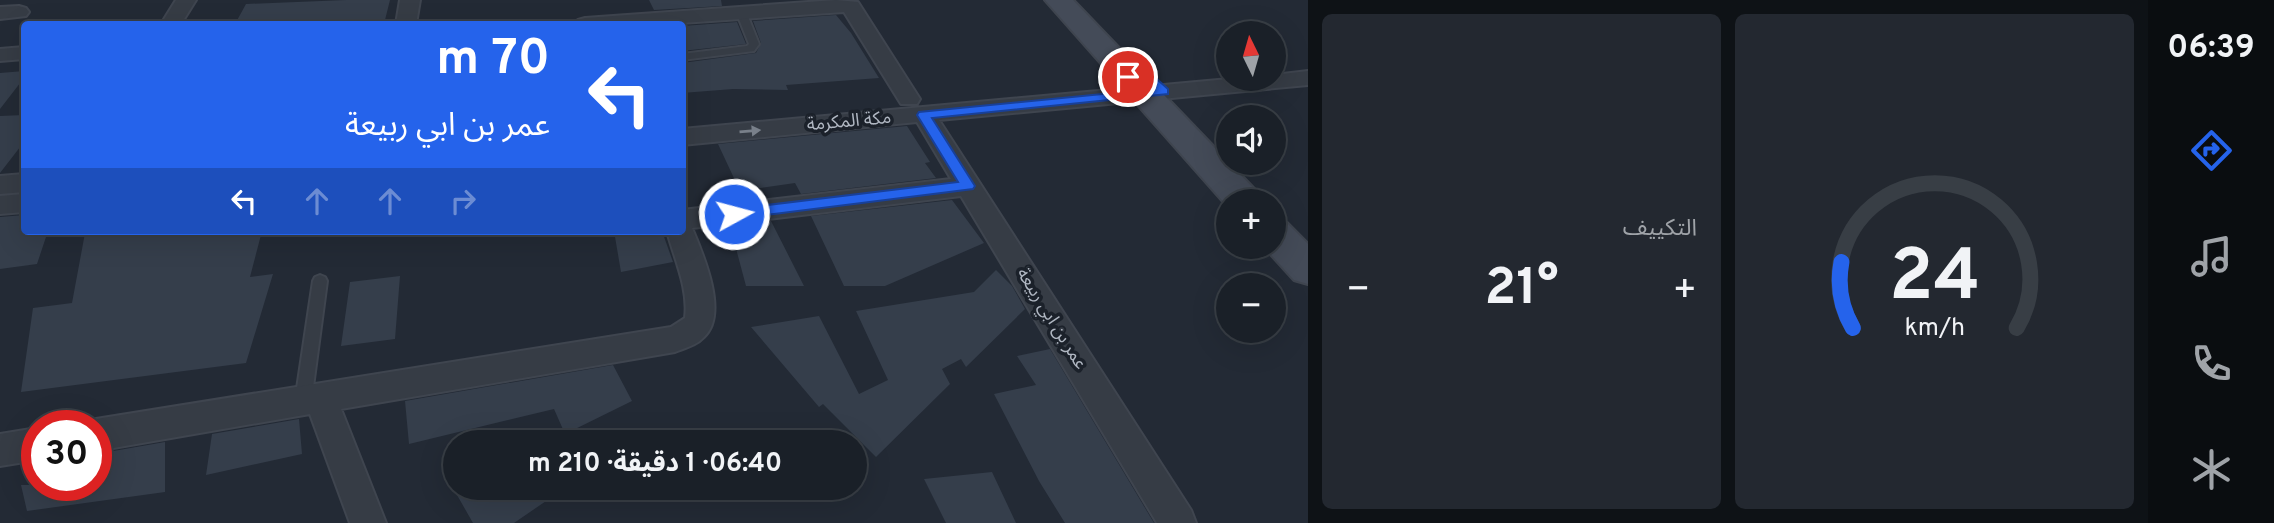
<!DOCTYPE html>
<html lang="ar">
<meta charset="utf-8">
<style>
:root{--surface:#1a2028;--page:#232830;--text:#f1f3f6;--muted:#9fa3a8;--line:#383e45;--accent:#2563eb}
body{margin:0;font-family:Overpass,"Noto Sans Arabic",sans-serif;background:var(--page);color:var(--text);direction:rtl;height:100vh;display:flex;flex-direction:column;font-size:26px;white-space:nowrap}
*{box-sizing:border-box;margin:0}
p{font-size:23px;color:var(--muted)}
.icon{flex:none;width:38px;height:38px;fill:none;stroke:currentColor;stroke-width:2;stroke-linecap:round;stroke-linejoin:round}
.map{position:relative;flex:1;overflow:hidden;direction:ltr}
.panel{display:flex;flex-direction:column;gap:14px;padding:14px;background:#0e1216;width:840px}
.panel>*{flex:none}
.guide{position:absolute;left:21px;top:21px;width:665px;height:214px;border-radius:7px;box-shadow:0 7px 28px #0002,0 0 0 2px var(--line);direction:rtl;background:#2563eb;color:#fff;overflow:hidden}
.needle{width:46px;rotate:355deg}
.fabs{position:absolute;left:1216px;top:21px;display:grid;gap:14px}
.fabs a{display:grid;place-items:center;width:70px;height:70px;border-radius:50%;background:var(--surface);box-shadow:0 7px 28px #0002,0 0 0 2px var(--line);font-size:35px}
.speed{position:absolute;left:21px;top:410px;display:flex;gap:14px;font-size:35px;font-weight:700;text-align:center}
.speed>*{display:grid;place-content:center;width:91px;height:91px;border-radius:50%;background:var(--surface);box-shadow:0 7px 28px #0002,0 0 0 2px var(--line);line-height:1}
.speed .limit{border:10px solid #d22;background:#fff;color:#111}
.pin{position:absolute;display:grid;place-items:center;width:60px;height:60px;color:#fff;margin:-30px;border:4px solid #fff;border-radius:50%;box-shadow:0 2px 7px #0007}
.me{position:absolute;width:77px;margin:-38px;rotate:83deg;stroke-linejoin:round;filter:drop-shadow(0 0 5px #0008)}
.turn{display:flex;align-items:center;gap:24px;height:147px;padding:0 21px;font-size:32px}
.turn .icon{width:91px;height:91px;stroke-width:2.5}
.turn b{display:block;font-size:49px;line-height:60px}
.lanes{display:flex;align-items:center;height:66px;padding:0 21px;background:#0003;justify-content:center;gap:35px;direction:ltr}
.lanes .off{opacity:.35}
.big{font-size:52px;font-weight:700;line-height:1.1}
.panel .card{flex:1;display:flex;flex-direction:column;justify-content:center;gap:10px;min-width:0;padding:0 24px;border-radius:10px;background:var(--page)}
.panel .dial{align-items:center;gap:0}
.dial svg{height:182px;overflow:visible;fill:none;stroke:var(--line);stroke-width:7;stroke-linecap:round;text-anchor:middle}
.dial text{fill:var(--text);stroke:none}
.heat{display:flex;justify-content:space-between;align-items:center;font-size:38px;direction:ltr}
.panel .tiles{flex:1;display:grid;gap:14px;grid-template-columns:repeat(2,1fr)}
.trip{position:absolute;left:443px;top:430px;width:424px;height:70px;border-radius:35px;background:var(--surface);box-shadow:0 7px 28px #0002,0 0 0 2px var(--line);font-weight:700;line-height:70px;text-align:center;direction:rtl}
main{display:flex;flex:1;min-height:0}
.tabs{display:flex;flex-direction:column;width:126px;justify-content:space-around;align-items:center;background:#0a0d10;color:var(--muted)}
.tabs .icon{width:49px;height:49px}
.tabs .on{color:var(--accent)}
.tabs b{font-size:32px;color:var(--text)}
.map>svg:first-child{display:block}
.building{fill:#353e4b}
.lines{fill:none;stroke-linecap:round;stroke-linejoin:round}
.lane-casing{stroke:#3f454f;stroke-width:4}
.street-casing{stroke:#3f454f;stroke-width:4}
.secondary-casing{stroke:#3f454f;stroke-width:4}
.lane{fill:#363c45;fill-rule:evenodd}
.street{fill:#363c45;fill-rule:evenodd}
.secondary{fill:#444b58;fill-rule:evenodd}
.oneway{fill:#79808a}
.route{fill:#2563eb;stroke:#184099;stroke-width:2}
.labels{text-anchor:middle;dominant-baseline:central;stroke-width:7;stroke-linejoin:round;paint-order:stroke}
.street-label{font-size:18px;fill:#b0b7c2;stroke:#1b212a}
</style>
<main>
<nav class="tabs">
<b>06:39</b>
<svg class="icon on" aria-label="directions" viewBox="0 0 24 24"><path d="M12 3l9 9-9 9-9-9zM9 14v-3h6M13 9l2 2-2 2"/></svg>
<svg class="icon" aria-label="music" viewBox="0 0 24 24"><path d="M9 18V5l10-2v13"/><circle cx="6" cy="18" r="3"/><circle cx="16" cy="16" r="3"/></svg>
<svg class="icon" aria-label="phone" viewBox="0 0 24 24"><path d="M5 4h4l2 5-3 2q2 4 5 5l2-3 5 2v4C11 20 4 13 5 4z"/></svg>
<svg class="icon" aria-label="climate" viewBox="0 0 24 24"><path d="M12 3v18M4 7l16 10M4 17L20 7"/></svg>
</nav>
<section class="panel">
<div class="tiles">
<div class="card dial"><svg viewBox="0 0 100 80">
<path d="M14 69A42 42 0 1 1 86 69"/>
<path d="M14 69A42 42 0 0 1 9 40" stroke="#2563eb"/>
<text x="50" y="56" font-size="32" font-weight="700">24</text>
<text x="50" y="72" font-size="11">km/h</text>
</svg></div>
<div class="card"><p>التكييف</p>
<div class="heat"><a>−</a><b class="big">21°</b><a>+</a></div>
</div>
</div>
</section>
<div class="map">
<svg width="1308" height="523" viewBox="0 0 1308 523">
<rect width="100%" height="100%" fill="#232a35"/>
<!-- building -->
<path class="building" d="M 346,0 L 390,0 L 384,24 L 235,24 L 246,4 Z
M 649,0 L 721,0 L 722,6 L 654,10 Z
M 836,15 L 851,33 L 879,78 L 786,85 L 788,90 L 733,89 L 682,93 L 682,63 L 756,53 L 761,43 L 753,21 Z
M 737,22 L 746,44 L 682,51 L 682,26 Z
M 24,71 L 24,78 L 0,109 L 0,73 Z
M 24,115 L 24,142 L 0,173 L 0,116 Z
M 907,126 L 930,162 L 925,163 L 936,178 L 801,194 L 795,183 L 740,191 L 718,144 Z
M 952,200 L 984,243 L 885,286 L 844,286 L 811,216 Z
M 24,215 L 24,231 L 48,231 L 37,264 L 0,269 L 0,217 Z
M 771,221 L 804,286 L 746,286 L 730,226 Z
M 95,231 L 262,231 L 250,277 L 273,274 L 246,363 L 21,392 L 33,308 L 72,303 L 85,233 Z
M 614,231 L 662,231 L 673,262 L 621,272 Z
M 996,270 L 1012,286 L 1025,309 L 966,367 L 961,359 L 942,369 L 950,384 L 876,457 L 823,404 L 819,407 L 751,327 L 819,316 L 859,394 L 888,380 L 856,311 L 974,292 Z
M 400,276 L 395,339 L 341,346 L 350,282 Z
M 1050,349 L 1154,523 L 1065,523 L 1039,481 L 994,394 L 1036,385 L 1017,356 Z
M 613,365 L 632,401 L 565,434 L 554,409 L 409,444 L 405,401 Z
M 299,419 L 302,454 L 206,475 L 212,434 Z
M 165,442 L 165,492 L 27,511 L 21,485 L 96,485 L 96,454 Z
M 992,472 L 1016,523 L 946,523 L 924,479 Z
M 453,488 L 565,488 L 514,523 L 473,523 Z"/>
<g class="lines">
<defs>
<path id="lane" d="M 742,11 L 747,14 L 759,44 L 754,51 L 682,60 L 682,54 L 747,46 L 749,44 L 737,14 Z
M 320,275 L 325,277 L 327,281 L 311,402 L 309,407 L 303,409 L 297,407 L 295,402 L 313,281 L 315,277 Z"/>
<path id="street" d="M 176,0 L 196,0 L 181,24 L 161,24 Z
M 400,0 L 420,0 L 416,24 L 396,24 Z
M 836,0 L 858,2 L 920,99 L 917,104 L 901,104 L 844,12 L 666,24 L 575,24 L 578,20 L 585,18 Z
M 19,6 L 26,8 L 29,12 L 26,16 L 0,19 L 0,7 Z
M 24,47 L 24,59 L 0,61 L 0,49 Z
M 1308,71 L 1308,85 L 939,120 L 1191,510 L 1196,523 L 1157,523 L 961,196 L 692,228 C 703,254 729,314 704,337 C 697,345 685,348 675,352 L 341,409 L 386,523 L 350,523 L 310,414 L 96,451 L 96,425 L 84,425 L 96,419 L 671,327 L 685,318 C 689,289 674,258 667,231 L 682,231 L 682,210 L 951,179 L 917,122 L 682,145 L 682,129 L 1229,79 L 1274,79 L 1274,75 Z
M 24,174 L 24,192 L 0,194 L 0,176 Z
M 24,194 L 24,212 L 0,214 L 0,196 Z
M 37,428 L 37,460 L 0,466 L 0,434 Z"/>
<path id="secondary" d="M 1045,0 L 1073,0 L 1257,192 L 1262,201 L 1228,201 L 1228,207 Z
M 1274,219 L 1287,223 L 1308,244 L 1308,284 L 1294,280 L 1264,247 L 1274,247 Z"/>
</defs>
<!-- lane casing -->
<use href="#lane" class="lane-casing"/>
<!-- street casing -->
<use href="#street" class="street-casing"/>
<!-- secondary casing -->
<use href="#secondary" class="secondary-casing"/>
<!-- lane -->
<use href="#lane" class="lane"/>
<!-- street -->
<use href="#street" class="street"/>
<!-- secondary -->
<use href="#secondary" class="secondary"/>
</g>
<!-- one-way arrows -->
<defs><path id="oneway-solid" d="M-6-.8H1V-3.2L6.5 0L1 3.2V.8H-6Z" transform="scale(1.75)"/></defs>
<use class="oneway" href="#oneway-solid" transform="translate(750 131) rotate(-5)"/>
<!-- route -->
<path class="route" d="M 1149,72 L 1168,89 L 1168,94 L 932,118 L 975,186 L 973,189 L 734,219 L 727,214 L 734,209 L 958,182 L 917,115 L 919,112 L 1154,89 L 1146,80 L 1128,81 L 1122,77 L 1128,74 Z"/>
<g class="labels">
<!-- street labels -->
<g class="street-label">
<text transform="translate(849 122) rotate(-5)">مكة المكرمة</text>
<text transform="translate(1051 319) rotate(58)">عمر بن ابي ربيعة</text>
</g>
</g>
</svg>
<div class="fabs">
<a><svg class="needle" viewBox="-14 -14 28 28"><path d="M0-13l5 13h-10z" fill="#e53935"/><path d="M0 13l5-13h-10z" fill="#9fa3a8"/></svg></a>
<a><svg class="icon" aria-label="sound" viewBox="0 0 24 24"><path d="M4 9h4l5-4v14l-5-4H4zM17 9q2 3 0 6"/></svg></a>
<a>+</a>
<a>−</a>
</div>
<div class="speed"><div class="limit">30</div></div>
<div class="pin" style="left:1128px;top:77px;background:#d93025"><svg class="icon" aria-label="arrive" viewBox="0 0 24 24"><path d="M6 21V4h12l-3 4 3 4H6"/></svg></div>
<svg class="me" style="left:734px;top:214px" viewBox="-20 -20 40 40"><circle r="17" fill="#2563eb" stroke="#fff" stroke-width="3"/><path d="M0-11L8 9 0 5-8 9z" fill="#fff"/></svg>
<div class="trip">06:40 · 1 دقيقة · 210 m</div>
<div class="guide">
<div class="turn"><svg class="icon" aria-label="left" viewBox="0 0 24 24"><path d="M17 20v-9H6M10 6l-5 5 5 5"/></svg><div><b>70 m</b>عمر بن ابي ربيعة</div></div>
<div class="lanes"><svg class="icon" aria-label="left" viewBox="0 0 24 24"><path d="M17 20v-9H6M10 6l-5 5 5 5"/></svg><svg class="icon off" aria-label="ahead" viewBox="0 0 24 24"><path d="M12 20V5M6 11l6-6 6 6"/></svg><svg class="icon off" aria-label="ahead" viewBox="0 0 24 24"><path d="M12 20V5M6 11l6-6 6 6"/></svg><svg class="icon off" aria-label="right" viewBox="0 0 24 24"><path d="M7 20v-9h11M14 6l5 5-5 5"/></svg></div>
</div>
</div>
</main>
